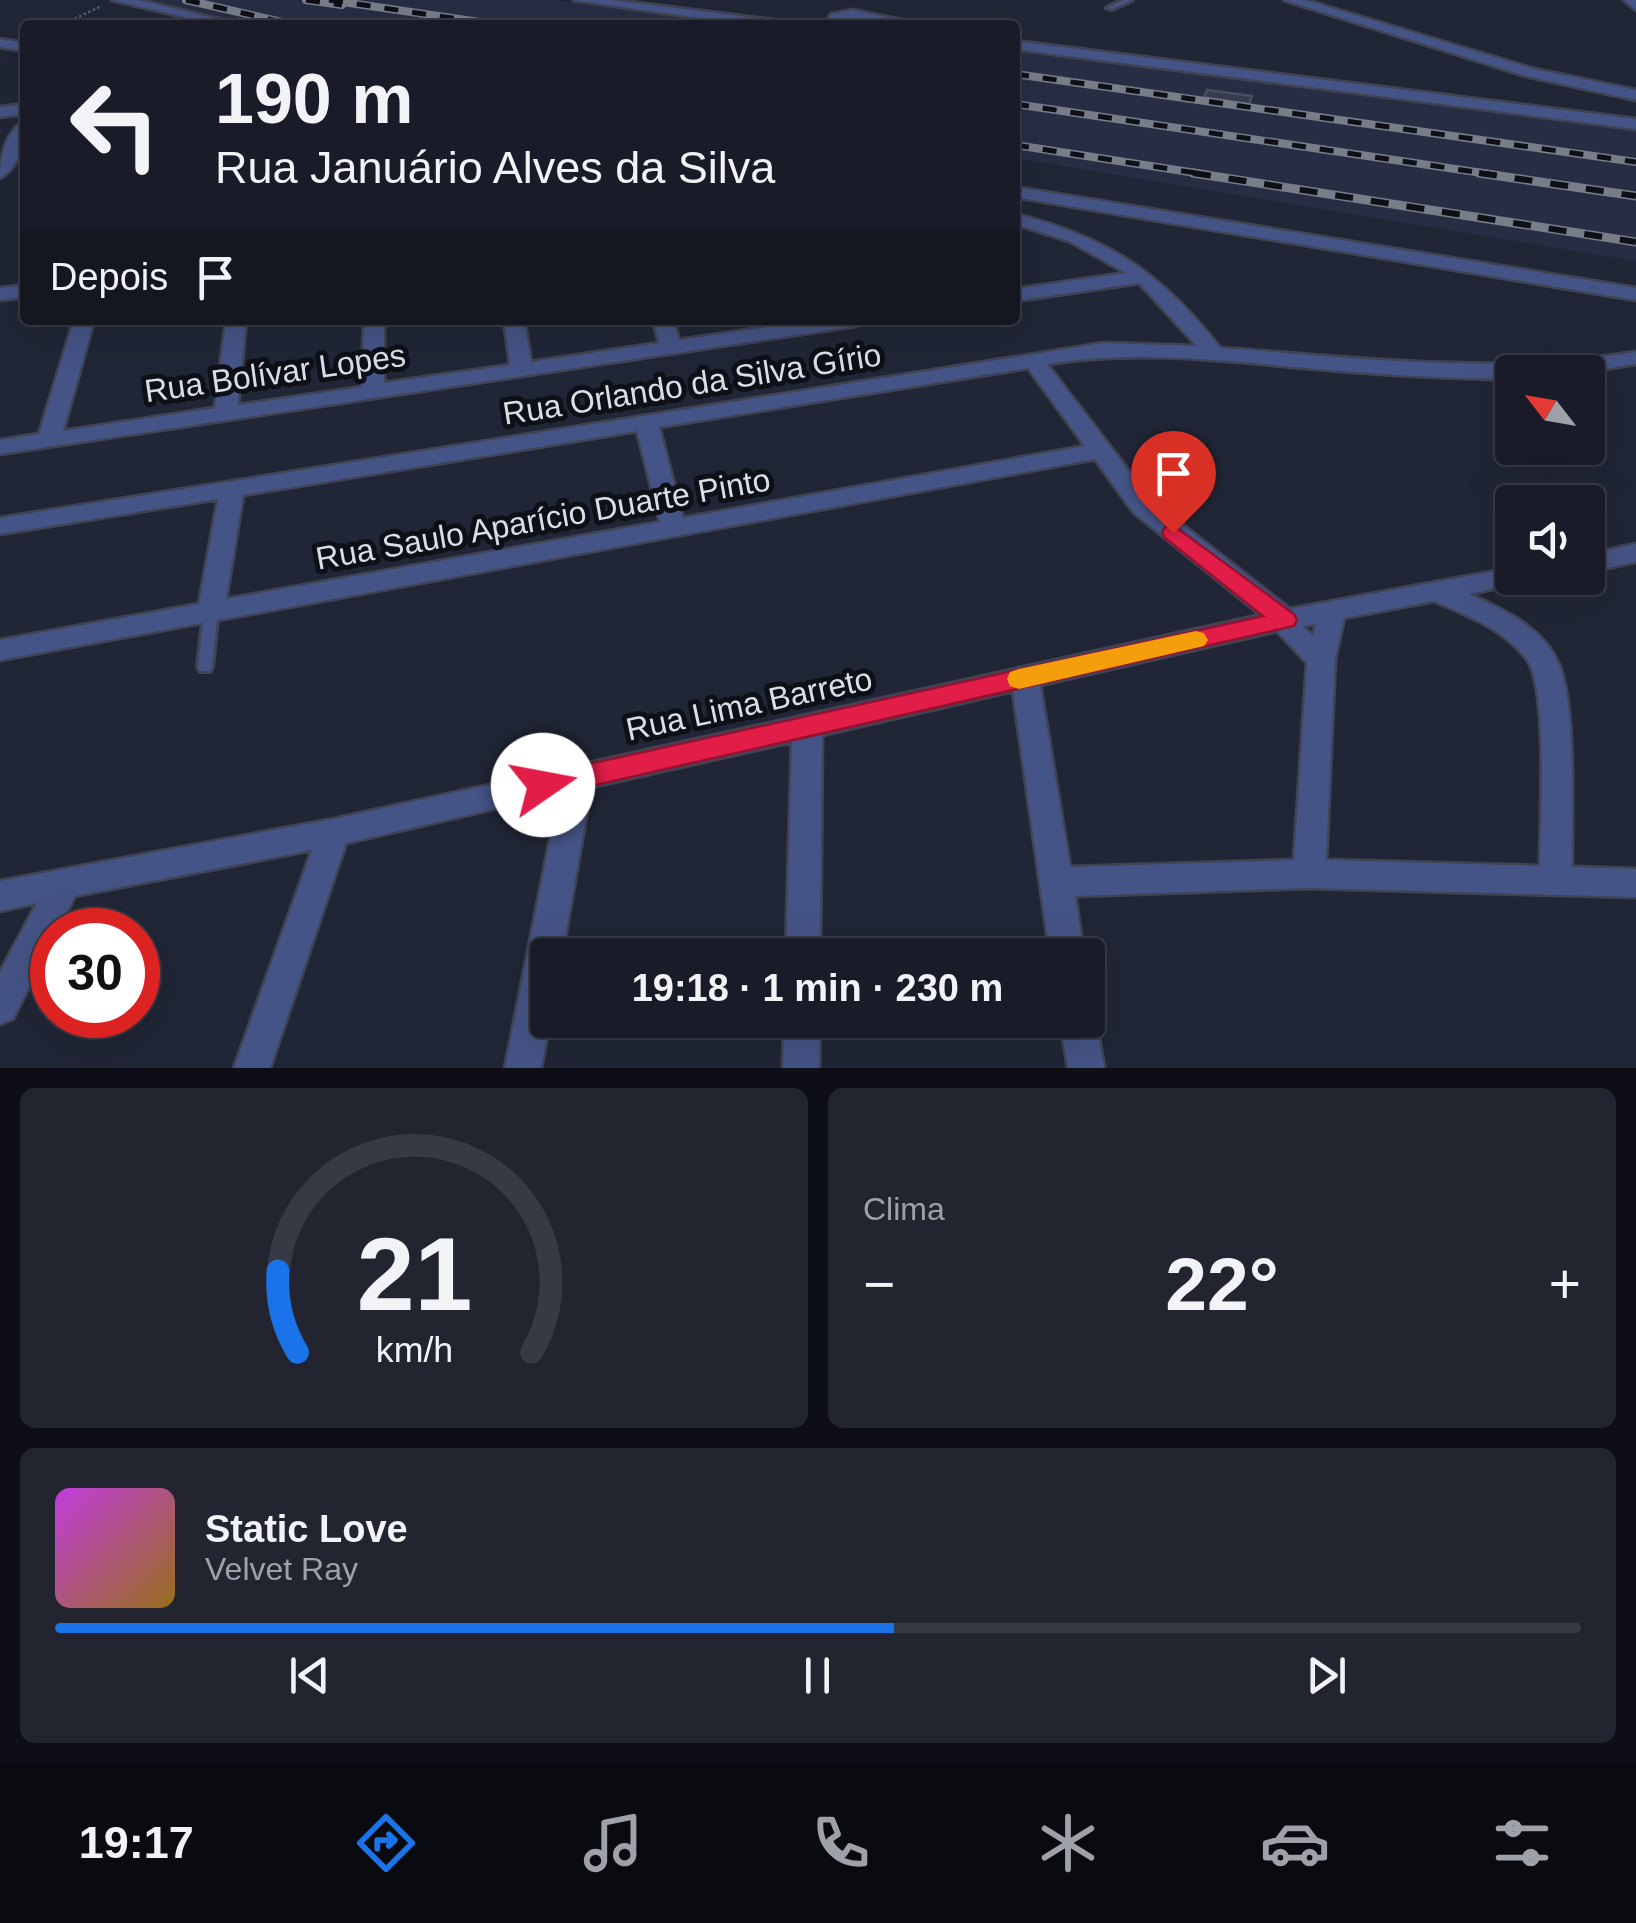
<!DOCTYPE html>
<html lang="pt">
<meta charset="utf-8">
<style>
:root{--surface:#191c28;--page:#222530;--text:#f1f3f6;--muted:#9fa1a8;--line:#373a45;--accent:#1a73e8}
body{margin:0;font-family:Arial,sans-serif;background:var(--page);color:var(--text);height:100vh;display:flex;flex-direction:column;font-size:38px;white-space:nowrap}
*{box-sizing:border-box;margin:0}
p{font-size:32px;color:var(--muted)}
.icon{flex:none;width:55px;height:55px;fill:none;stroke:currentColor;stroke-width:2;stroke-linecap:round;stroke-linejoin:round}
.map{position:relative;height:1068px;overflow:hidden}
.panel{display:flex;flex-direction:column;gap:20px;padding:20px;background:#0e0f16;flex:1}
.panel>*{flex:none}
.guide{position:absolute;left:20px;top:20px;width:1000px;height:305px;border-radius:10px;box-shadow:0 10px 40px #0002,0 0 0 2px var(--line);background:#191c28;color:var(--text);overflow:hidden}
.needle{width:65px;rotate:301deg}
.tools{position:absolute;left:1495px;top:355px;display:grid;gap:20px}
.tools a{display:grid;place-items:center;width:110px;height:110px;border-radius:10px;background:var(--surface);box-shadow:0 10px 40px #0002,0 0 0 2px var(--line);font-size:50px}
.speed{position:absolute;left:30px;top:908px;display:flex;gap:20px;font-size:50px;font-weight:700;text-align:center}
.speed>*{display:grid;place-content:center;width:130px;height:130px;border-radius:50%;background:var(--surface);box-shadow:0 10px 40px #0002,0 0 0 2px var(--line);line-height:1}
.speed .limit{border:15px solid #d22;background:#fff;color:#111}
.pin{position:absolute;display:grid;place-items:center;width:85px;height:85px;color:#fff;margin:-102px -42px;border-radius:50% 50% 50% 0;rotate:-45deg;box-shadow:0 0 10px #0007}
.pin .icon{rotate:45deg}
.me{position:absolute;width:110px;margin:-55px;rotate:78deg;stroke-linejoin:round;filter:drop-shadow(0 0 8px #0008)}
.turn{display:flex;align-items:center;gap:35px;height:210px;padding:0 30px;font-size:45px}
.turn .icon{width:130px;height:130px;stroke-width:2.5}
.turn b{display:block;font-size:70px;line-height:85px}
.then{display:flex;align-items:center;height:95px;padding:0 30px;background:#0003;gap:20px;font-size:38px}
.big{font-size:75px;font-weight:600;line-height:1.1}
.panel .widget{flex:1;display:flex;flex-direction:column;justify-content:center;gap:15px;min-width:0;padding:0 35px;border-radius:15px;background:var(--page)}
.panel .dial{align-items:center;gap:0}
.dial svg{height:260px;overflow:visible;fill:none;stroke:var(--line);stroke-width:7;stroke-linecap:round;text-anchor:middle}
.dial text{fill:var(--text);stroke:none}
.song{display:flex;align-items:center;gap:30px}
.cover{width:120px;height:120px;border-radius:15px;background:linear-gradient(135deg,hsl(290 70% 55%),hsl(40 70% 35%))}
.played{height:10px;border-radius:5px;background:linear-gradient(90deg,var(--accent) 55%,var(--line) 55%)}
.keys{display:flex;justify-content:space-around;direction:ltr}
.heat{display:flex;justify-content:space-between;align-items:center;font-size:55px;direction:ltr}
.panel .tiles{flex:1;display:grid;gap:20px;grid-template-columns:1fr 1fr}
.widget:last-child{grid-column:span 2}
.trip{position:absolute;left:530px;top:938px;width:575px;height:100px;border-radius:10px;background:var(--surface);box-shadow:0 10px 40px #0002,0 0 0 2px var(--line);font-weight:600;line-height:100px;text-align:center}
.dock{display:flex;height:160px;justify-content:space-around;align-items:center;background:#0a0b10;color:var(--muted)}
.dock .icon{width:70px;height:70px}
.dock .selected{color:var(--accent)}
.dock b{font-size:45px;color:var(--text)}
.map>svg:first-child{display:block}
.built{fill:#272e44}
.building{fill:#363c4d;stroke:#495061;stroke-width:2.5}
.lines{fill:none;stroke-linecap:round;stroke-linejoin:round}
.service-casing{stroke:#3f4353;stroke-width:6}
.minor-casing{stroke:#3f4353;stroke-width:5}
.path{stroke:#5b5f6e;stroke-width:2.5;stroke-dasharray:2.5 2.5;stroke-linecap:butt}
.service{fill:#455486;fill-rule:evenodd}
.minor{fill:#455486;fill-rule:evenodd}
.rail-far1-casing{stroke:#787d8a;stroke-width:8}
.rail-casing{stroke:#787d8a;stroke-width:9}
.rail-far1{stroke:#0d1017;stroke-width:5;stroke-dasharray:14;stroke-linecap:butt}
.rail{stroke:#0d1017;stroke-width:6;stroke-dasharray:18;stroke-linecap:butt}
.route{fill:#e11d48;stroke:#92132f;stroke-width:2.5}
.slow{fill:#f59e0b}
.labels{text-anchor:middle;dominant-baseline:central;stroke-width:10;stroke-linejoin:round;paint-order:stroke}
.street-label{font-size:32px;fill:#dadee9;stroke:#0d1017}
</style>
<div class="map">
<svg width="1636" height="1068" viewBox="0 0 1636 1068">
<rect width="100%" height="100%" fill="#212636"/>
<!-- built -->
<path class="built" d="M 135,0 L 554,0 L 740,25 L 249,25 Z
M 1015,48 L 1636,128 L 1636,261 L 1015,158 Z"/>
<!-- building -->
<path class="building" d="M 1207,90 L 1252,96 L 1249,104 L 1204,97 Z"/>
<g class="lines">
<defs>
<path id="service" d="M 1123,0 L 1132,0 L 1112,9 L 1107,8 Z
M 211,606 L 216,608 L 218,611 L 212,667 L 210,671 L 200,671 L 198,667 L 204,611 L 206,608 Z"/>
<path id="minor" d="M 112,0 L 138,0 L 244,25 L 218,25 Z
M 573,0 L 612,0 L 781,21 L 788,25 L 748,25 Z
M 1284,0 L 1305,0 L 1534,69 L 1636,90 L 1636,100 L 1526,76 Z
M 1624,0 L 1636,0 L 1636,10 Z
M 853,10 L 911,22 L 913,25 L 841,20 L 838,25 L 824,25 L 831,14 Z
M 0,39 L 25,43 L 25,51 L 0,47 Z
M 1015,41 L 1636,119 L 1636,129 L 1015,49 Z
M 25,104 L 25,114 L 0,117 L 0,107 Z
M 25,120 C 25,141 19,168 0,178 C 0,157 6,131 25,120 Z
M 1015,187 L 1636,288 L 1636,300 L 1015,197 Z
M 1015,214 C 1107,237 1162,273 1220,348 C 1367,358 1488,375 1636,352 L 1636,364 L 1585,372 L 1512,372 L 1512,378 L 1504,379 C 1437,378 1372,374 1306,368 C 1219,360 1134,350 1047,364 L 1151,500 L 1290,609 L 1512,568 L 1512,578 L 1525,578 L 1521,583 L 1469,594 C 1503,609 1544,628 1559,665 C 1577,708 1571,817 1572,867 L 1636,869 L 1636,897 L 1309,888 L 1075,896 L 1084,955 L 1050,955 L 1013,691 L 822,735 L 820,955 L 786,955 L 792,742 L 591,787 L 562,955 L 548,955 L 550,1020 L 541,1068 L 505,1068 L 559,794 L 346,843 L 270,1068 L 234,1068 L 312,850 L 75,896 L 58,930 L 52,930 L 52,940 L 13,1019 L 0,1024 L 0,972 L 37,903 L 0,911 L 0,881 L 334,819 L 1261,615 L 1133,512 L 1095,459 L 0,660 L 0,640 L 199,604 L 218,499 L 0,534 L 0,518 L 1104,343 L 1197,346 L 1139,283 L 1015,301 L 1015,289 L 1126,273 L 1069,241 L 1015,224 ZM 1028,368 L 1085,446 L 683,518 L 659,427 ZM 637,431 L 660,522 L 226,599 L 243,495 ZM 1434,601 C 1467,615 1503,629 1526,658 C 1549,687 1540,824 1540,866 L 1326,860 L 1335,659 L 1344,618 ZM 1316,624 L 1313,636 L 1302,626 ZM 1277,631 L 1307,663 L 1294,860 L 1070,867 L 1040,685 Z
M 25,285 L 25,297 L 0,300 L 0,288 Z
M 74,320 L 94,320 L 63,431 L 215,408 L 226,320 L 246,320 L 238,405 L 362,387 L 364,320 L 384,320 L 384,383 L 510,365 L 504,320 L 524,320 L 531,362 L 659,343 L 653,320 L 673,320 L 679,340 L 815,320 L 866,320 L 856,326 L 0,454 L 0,440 L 39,434 Z
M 1636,544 L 1636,562 L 1588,572 L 1588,554 Z
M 1088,1007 L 1096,1020 L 1104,1068 L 1068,1068 L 1060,1020 L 1088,1020 Z
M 784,1020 L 820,1020 L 819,1068 L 783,1068 Z"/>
</defs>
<!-- service casing -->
<use href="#service" class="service-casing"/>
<!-- minor casing -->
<use href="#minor" class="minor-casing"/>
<!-- path -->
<path class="path" d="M 61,25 L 102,6"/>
<!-- service -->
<use href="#service" class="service"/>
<!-- minor -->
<use href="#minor" class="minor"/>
<defs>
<path id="rail-far1" d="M 186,0 L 295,25
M 306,0 L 342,5
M 329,0 L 500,25
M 1015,74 L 1636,162
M 1015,104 L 1496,175
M 1015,145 L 1209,175"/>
<path id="rail" d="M 1193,173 L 1636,242
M 1479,173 L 1636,196"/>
</defs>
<!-- rail-far1 casing -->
<use href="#rail-far1" class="rail-far1-casing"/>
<!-- rail casing -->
<use href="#rail" class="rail-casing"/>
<!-- rail-far1 -->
<use href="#rail-far1" class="rail-far1"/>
<!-- rail -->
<use href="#rail" class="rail"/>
</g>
<!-- route -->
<path class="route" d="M 1173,525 L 1294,614 L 1297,620 L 1294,626 L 543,797 L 533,793 L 529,785 L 533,777 L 543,774 L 1263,616 L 1165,538 L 1162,533 L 1165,527 Z"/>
<!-- slow -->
<path class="slow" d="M 1196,631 L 1204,633 L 1208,640 L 1204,646 L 1019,689 L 1010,686 L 1007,679 L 1010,672 L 1019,669 Z"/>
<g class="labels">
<!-- street labels -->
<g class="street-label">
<text transform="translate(275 373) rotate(-8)">Rua Bolívar Lopes</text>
<text transform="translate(692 384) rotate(-9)">Rua Orlando da Silva Gírio</text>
<text transform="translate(543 519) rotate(-10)">Rua Saulo Aparício Duarte Pinto</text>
<text transform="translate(749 704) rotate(-12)">Rua Lima Barreto</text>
</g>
</g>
</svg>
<div class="tools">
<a><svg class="needle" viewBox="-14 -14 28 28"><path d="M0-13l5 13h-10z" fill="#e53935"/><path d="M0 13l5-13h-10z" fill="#9fa1a8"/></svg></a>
<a><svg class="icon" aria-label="sound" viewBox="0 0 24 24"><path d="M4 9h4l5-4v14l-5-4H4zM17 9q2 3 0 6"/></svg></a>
</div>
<div class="speed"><div class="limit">30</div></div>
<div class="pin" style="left:1173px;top:533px;background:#d93025"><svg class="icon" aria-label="arrive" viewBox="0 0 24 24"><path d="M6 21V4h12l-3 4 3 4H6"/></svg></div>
<svg class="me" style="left:543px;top:785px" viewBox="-20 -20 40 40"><circle r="19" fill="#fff"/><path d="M0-13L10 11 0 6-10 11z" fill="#e11d48"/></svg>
<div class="trip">19:18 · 1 min · 230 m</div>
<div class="guide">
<div class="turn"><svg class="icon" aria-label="left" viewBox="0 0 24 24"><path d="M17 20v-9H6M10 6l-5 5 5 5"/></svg><div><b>190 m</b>Rua Januário Alves da Silva</div></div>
<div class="then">Depois<svg class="icon" aria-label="arrive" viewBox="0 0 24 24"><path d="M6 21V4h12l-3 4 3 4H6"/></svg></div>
</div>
</div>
<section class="panel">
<div class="tiles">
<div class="widget dial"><svg viewBox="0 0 100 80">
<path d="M14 69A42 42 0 1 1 86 69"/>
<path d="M14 69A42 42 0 0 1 8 44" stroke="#1a73e8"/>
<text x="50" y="56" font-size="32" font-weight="700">21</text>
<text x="50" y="72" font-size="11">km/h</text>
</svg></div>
<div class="widget"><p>Clima</p>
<div class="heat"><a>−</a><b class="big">22°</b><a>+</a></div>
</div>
<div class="widget">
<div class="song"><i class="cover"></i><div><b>Static Love</b><p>Velvet Ray</p></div></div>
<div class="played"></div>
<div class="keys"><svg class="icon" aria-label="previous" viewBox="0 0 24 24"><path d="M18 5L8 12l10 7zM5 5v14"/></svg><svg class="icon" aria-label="pause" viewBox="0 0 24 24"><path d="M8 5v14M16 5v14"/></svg><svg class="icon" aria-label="next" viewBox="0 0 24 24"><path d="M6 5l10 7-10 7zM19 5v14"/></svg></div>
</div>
</div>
</section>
<nav class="dock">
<b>19:17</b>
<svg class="icon selected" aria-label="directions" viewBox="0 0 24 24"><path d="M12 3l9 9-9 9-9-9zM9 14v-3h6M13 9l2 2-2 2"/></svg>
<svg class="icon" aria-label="music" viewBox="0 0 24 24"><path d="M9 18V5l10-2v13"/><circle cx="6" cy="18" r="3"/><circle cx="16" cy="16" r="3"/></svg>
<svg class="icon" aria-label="phone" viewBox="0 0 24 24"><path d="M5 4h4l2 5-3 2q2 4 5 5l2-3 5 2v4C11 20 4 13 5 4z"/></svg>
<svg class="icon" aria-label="climate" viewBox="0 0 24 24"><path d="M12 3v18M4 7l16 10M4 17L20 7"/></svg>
<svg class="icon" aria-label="car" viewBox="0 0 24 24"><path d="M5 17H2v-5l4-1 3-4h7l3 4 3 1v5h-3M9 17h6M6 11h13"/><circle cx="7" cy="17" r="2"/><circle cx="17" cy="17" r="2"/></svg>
<svg class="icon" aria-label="filters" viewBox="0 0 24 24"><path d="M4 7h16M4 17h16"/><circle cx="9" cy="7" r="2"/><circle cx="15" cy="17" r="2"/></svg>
</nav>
